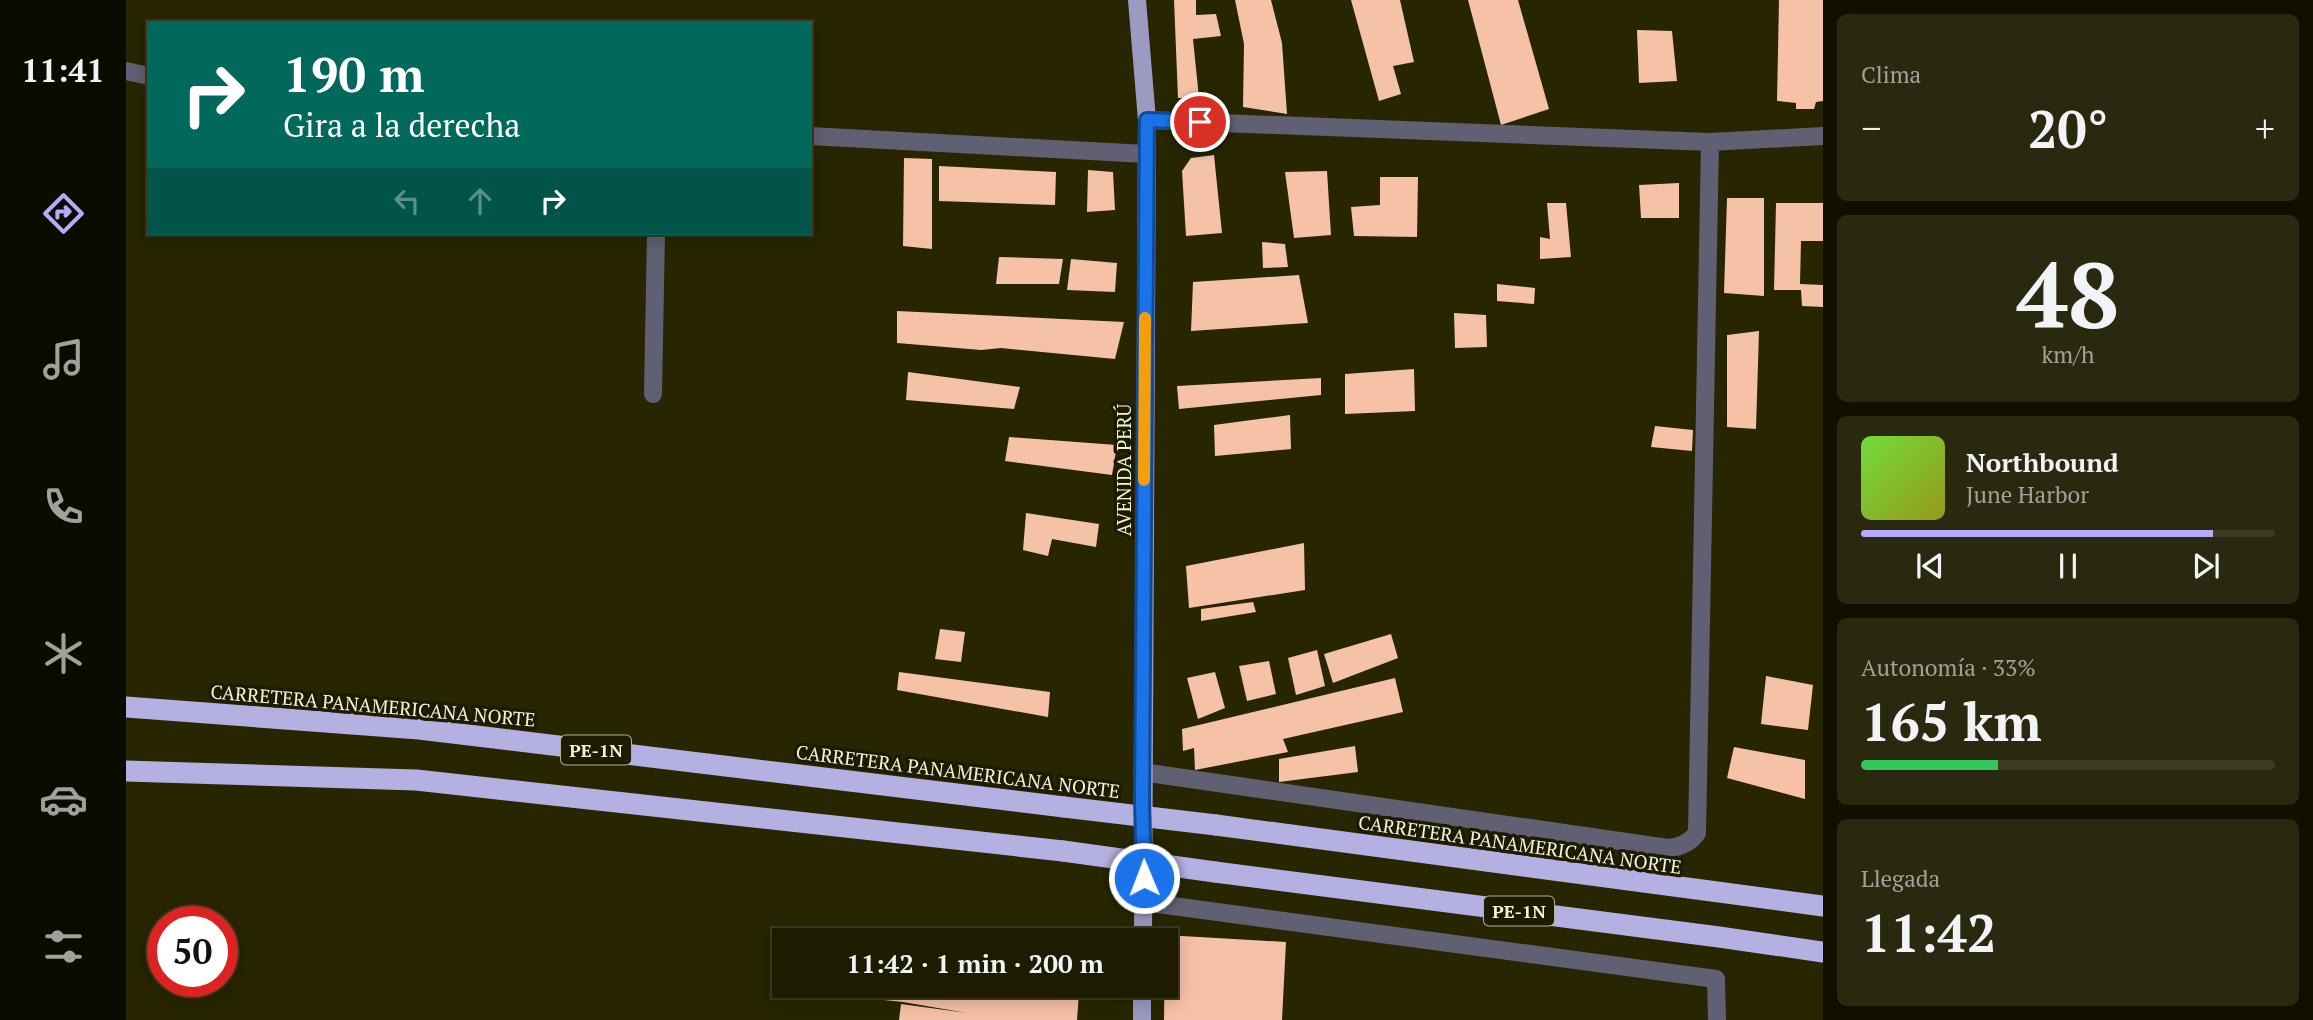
<!DOCTYPE html>
<html lang="es">
<meta charset="utf-8">
<style>
:root{--surface:#1d1c00;--page:#2a290f;--text:#f1f3f6;--muted:#a0a199;--line:#3b3a22;--accent:#b4acf9}
body{margin:0;font-family:"PT Serif",serif;background:var(--page);color:var(--text);height:100vh;display:flex;flex-direction:column;font-size:26px;white-space:nowrap}
*{box-sizing:border-box;margin:0}
p{font-size:23px;color:var(--muted)}
.icon{flex:none;width:38px;height:38px;fill:none;stroke:currentColor;stroke-width:2;stroke-linecap:round;stroke-linejoin:round}
.map{position:relative;flex:1;overflow:hidden}
.drawer{display:flex;flex-direction:column;gap:14px;padding:14px;background:#100f00;width:490px}
.drawer>*{flex:none}
.banner{position:absolute;left:21px;top:21px;width:665px;height:214px;border-radius:0px;box-shadow:0 4px 18px #0003,0 0 0 2px var(--line);background:#00695c;color:#fff;overflow:hidden}
.speed{position:absolute;left:21px;top:906px;display:flex;gap:14px;font-size:35px;font-weight:700;text-align:center}
.speed>*{display:grid;place-content:center;width:91px;height:91px;border-radius:50%;background:var(--surface);box-shadow:0 4px 18px #0003,0 0 0 2px var(--line);line-height:1}
.speed .limit{border:10px solid #d22;background:#fff;color:#111}
.pin{position:absolute;display:grid;place-items:center;width:60px;height:60px;color:#fff;margin:-30px;border:4px solid #fff;border-radius:50%;box-shadow:0 2px 7px #0007}
.me{position:absolute;width:77px;margin:-38px;rotate:359deg;stroke-linejoin:round;filter:drop-shadow(0 0 5px #0008)}
.turn{display:flex;align-items:center;gap:24px;height:147px;padding:0 21px;font-size:32px}
.turn .icon{width:91px;height:91px;stroke-width:2.5}
.turn b{display:block;font-size:49px;line-height:60px}
.lanes{display:flex;align-items:center;height:66px;padding:0 21px;background:#0003;justify-content:center;gap:35px;direction:ltr}
.lanes .off{opacity:.35}
.big{font-size:52px;font-weight:700;line-height:1.1}
.drawer .tile{flex:1;display:flex;flex-direction:column;justify-content:center;gap:10px;min-width:0;padding:0 24px;border-radius:10px;background:var(--page)}
.drawer .dial{align-items:center;gap:0}
.dial b{font-size:91px;line-height:1}
.song{display:flex;align-items:center;gap:21px}
.cover{width:84px;height:84px;border-radius:10px;background:linear-gradient(135deg,hsl(100 70% 55%),hsl(60 70% 35%))}
.played{height:7px;border-radius:4px;background:linear-gradient(90deg,var(--accent) 85%,var(--line) 85%)}
.keys{display:flex;justify-content:space-around;direction:ltr}
.heat{display:flex;justify-content:space-between;align-items:center;font-size:38px;direction:ltr}
.charge{height:10px;border-radius:5px;background:linear-gradient(90deg,#34c759 33%,var(--line) 0)}
.trip{position:absolute;left:646px;top:928px;width:406px;height:70px;border-radius:0px;background:var(--surface);box-shadow:0 4px 18px #0003,0 0 0 2px var(--line);font-weight:700;line-height:70px;text-align:center}
main{display:flex;flex:1;min-height:0}
.dock{display:flex;flex-direction:column;width:126px;justify-content:space-around;align-items:center;background:#0c0b00;color:var(--muted)}
.dock .icon{width:49px;height:49px}
.dock .on{color:var(--accent)}
.dock b{font-size:32px;color:var(--text)}
.map>svg:first-child{display:block}
.building{fill:#f5c1a7}
.lines{fill:none;stroke-linecap:round;stroke-linejoin:round}
.minor{stroke:#605f73;stroke-width:18}
.major{stroke:#9c99c2;stroke-width:18}
.highway{stroke:#b4b0e1;stroke-width:21}
.highway-bridge{stroke:#b4b0e1;stroke-width:21}
.route-casing{stroke:#114b97;stroke-width:18}
.route{stroke:#1a73e8;stroke-width:12}
.slow{stroke:#f59e0b;stroke-width:12}
.labels{text-anchor:middle;dominant-baseline:central;stroke-width:7;stroke-linejoin:round;paint-order:stroke}
.shield{fill:#1d1c03;stroke:#b2b298;stroke-width:2}
.shield-label{font-size:18px;font-weight:bold;fill:#f2f3d8}
.street-label{font-size:19px;fill:#f2f3d8;stroke:#1d1c03}
</style>
<main>
<nav class="dock">
<b>11:41</b>
<svg class="icon on" aria-label="directions" viewBox="0 0 24 24"><path d="M12 3l9 9-9 9-9-9zM9 14v-3h6M13 9l2 2-2 2"/></svg>
<svg class="icon" aria-label="music" viewBox="0 0 24 24"><path d="M9 18V5l10-2v13"/><circle cx="6" cy="18" r="3"/><circle cx="16" cy="16" r="3"/></svg>
<svg class="icon" aria-label="phone" viewBox="0 0 24 24"><path d="M5 4h4l2 5-3 2q2 4 5 5l2-3 5 2v4C11 20 4 13 5 4z"/></svg>
<svg class="icon" aria-label="climate" viewBox="0 0 24 24"><path d="M12 3v18M4 7l16 10M4 17L20 7"/></svg>
<svg class="icon" aria-label="car" viewBox="0 0 24 24"><path d="M5 17H2v-5l4-1 3-4h7l3 4 3 1v5h-3M9 17h6M6 11h13"/><circle cx="7" cy="17" r="2"/><circle cx="17" cy="17" r="2"/></svg>
<svg class="icon" aria-label="filters" viewBox="0 0 24 24"><path d="M4 7h16M4 17h16"/><circle cx="9" cy="7" r="2"/><circle cx="15" cy="17" r="2"/></svg>
</nav>
<div class="map">
<svg width="1697" height="1020" viewBox="0 0 1697 1020">
<rect width="100%" height="100%" fill="#272600"/>
<!-- building -->
<path class="building" d="M 1048,0 L 1070,0 L 1070,15 L 1090,14 L 1095,36 L 1067,39 L 1073,98 L 1052,98 Z
M 1109,0 L 1145,0 L 1156,43 L 1161,114 L 1117,107 L 1118,44 Z
M 1225,0 L 1274,0 L 1288,62 L 1267,66 L 1275,94 L 1253,101 Z
M 1342,0 L 1392,0 L 1423,109 L 1375,125 Z
M 1653,0 L 1697,0 L 1697,101 L 1690,102 L 1688,109 L 1670,109 L 1670,103 L 1651,101 Z
M 1511,30 L 1546,31 L 1551,81 L 1513,83 Z
M 1088,155 L 1096,233 L 1060,236 L 1056,171 L 1065,158 Z
M 778,158 L 806,159 L 806,249 L 777,246 Z
M 813,166 L 930,172 L 929,205 L 813,201 Z
M 962,170 L 987,172 L 989,210 L 961,212 Z
M 1201,171 L 1205,235 L 1168,238 L 1159,172 Z
M 1254,177 L 1292,177 L 1291,237 L 1228,236 L 1225,207 L 1254,205 Z
M 1553,183 L 1553,218 L 1515,218 L 1513,185 Z
M 1601,198 L 1638,198 L 1638,296 L 1598,293 Z
M 1421,203 L 1440,203 L 1445,257 L 1414,259 L 1414,237 L 1424,239 Z
M 1650,203 L 1697,203 L 1697,241 L 1675,241 L 1674,284 L 1697,285 L 1697,307 L 1676,306 L 1675,290 L 1648,290 Z
M 1136,242 L 1159,244 L 1162,267 L 1137,268 Z
M 873,257 L 937,259 L 933,284 L 870,284 Z
M 945,259 L 991,263 L 989,292 L 941,290 Z
M 1173,275 L 1182,323 L 1065,331 L 1067,282 Z
M 1371,284 L 1409,288 L 1408,304 L 1371,301 Z
M 771,311 L 998,322 L 989,359 L 875,348 L 855,350 L 771,343 Z
M 1328,313 L 1360,315 L 1361,347 L 1329,348 Z
M 1633,331 L 1630,429 L 1601,427 L 1601,335 Z
M 1288,369 L 1289,411 L 1219,414 L 1219,374 Z
M 782,372 L 894,387 L 888,409 L 780,400 Z
M 1195,378 L 1195,395 L 1053,409 L 1051,386 Z
M 1164,415 L 1165,449 L 1089,456 L 1088,425 Z
M 1529,426 L 1567,430 L 1566,451 L 1525,447 Z
M 883,437 L 991,445 L 986,475 L 879,461 Z
M 900,513 L 973,524 L 970,547 L 926,539 L 922,556 L 897,550 Z
M 1178,543 L 1179,590 L 1063,608 L 1060,566 Z
M 1127,602 L 1130,612 L 1075,621 L 1075,609 Z
M 814,629 L 839,632 L 835,662 L 809,659 Z
M 1265,634 L 1272,658 L 1207,683 L 1198,654 Z
M 1191,650 L 1199,686 L 1170,695 L 1162,658 Z
M 1143,661 L 1150,694 L 1121,701 L 1113,666 Z
M 773,672 L 924,692 L 922,717 L 771,690 Z
M 1089,672 L 1099,708 L 1072,719 L 1061,678 Z
M 1640,676 L 1687,685 L 1682,730 L 1635,724 Z
M 1269,678 L 1277,712 L 1157,739 L 1162,752 L 1069,770 L 1068,748 L 1057,751 L 1056,729 Z
M 1229,746 L 1232,772 L 1153,782 L 1153,759 Z
M 1608,747 L 1679,760 L 1679,799 L 1601,778 Z
M 1039,935 L 1160,942 L 1156,1020 L 1038,1020 Z
M 710,985 L 907,985 L 953,993 L 951,1020 L 773,1020 L 775,1004 L 841,1013 L 777,1002 L 709,995 Z"/>
<g class="lines">
<!-- minor -->
<path class="minor" d="M 0,71 L 23,76
M 1021,120 L 1584,142 L 1697,136
M 684,136 L 1020,154
M 527,394 L 530,233
M 1016,772 L 1542,848 C 1555,847 1564,843 1571,833 L 1584,142
M 1017,902 L 1590,979 L 1591,1020"/>
<!-- major -->
<path class="major" d="M 1011,0 L 1021,120 L 1017,940
M 1016,1020 L 1016,985"/>
<!-- highway -->
<path class="highway" d="M 0,707 L 293,729 L 938,807
M 0,771 L 290,780 L 937,851
M 1090,825 L 1697,906
M 1089,872 L 1593,937 L 1697,952"/>
<!-- highway-bridge -->
<path class="highway-bridge" d="M 938,807 L 1090,825
M 937,851 L 1089,872"/>
</g>
<g class="lines">
<defs>
<path id="route" d="M 1018,878 L 1016,800 L 1021,120 L 1074,122"/>
</defs>
<!-- route casing -->
<use href="#route" class="route-casing"/>
<!-- route -->
<use href="#route" class="route"/>
<!-- slow -->
<path class="slow" d="M 1018,480 L 1019,318"/>
</g>
<g class="labels">
<!-- shield labels -->
<g class="shield">
<rect x="435" y="735.5" width="70" height="29" rx="5"/>
<rect x="1358" y="896.5" width="70" height="29" rx="5"/>
</g>
<g class="shield-label">
<text x="470" y="750">PE-1N</text>
<text x="1393" y="911">PE-1N</text>
</g>
<!-- street labels -->
<g class="street-label">
<text transform="translate(997 470) rotate(-90)">AVENIDA PERÚ</text>
<text transform="translate(247 705) rotate(5)">CARRETERA PANAMERICANA NORTE</text>
<text transform="translate(832 771) rotate(7)">CARRETERA PANAMERICANA NORTE</text>
<text transform="translate(1394 844) rotate(8)">CARRETERA PANAMERICANA NORTE</text>
</g>
</g>
</svg>
<div class="speed"><div class="limit">50</div></div>
<div class="pin" style="left:1074px;top:122px;background:#d93025"><svg class="icon" aria-label="arrive" viewBox="0 0 24 24"><path d="M6 21V4h12l-3 4 3 4H6"/></svg></div>
<svg class="me" style="left:1018px;top:878px" viewBox="-20 -20 40 40"><circle r="17" fill="#1a73e8" stroke="#fff" stroke-width="3"/><path d="M0-11L8 9 0 5-8 9z" fill="#fff"/></svg>
<div class="trip">11:42 · 1 min · 200 m</div>
<div class="banner">
<div class="turn"><svg class="icon" aria-label="right" viewBox="0 0 24 24"><path d="M7 20v-9h11M14 6l5 5-5 5"/></svg><div><b>190 m</b>Gira a la derecha</div></div>
<div class="lanes"><svg class="icon off" aria-label="left" viewBox="0 0 24 24"><path d="M17 20v-9H6M10 6l-5 5 5 5"/></svg><svg class="icon off" aria-label="ahead" viewBox="0 0 24 24"><path d="M12 20V5M6 11l6-6 6 6"/></svg><svg class="icon" aria-label="right" viewBox="0 0 24 24"><path d="M7 20v-9h11M14 6l5 5-5 5"/></svg></div>
</div>
</div>
<section class="drawer">
<div class="tile"><p>Clima</p>
<div class="heat"><a>−</a><b class="big">20°</b><a>+</a></div>
</div>
<div class="tile dial"><b>48</b><p>km/h</p></div>
<div class="tile">
<div class="song"><i class="cover"></i><div><b>Northbound</b><p>June Harbor</p></div></div>
<div class="played"></div>
<div class="keys"><svg class="icon" aria-label="previous" viewBox="0 0 24 24"><path d="M18 5L8 12l10 7zM5 5v14"/></svg><svg class="icon" aria-label="pause" viewBox="0 0 24 24"><path d="M8 5v14M16 5v14"/></svg><svg class="icon" aria-label="next" viewBox="0 0 24 24"><path d="M6 5l10 7-10 7zM19 5v14"/></svg></div>
</div>
<div class="tile"><p>Autonomía · 33%</p><b class="big">165 km</b><div class="charge"></div></div>
<div class="tile"><p>Llegada</p><b class="big">11:42</b></div>
</section>
</main>
